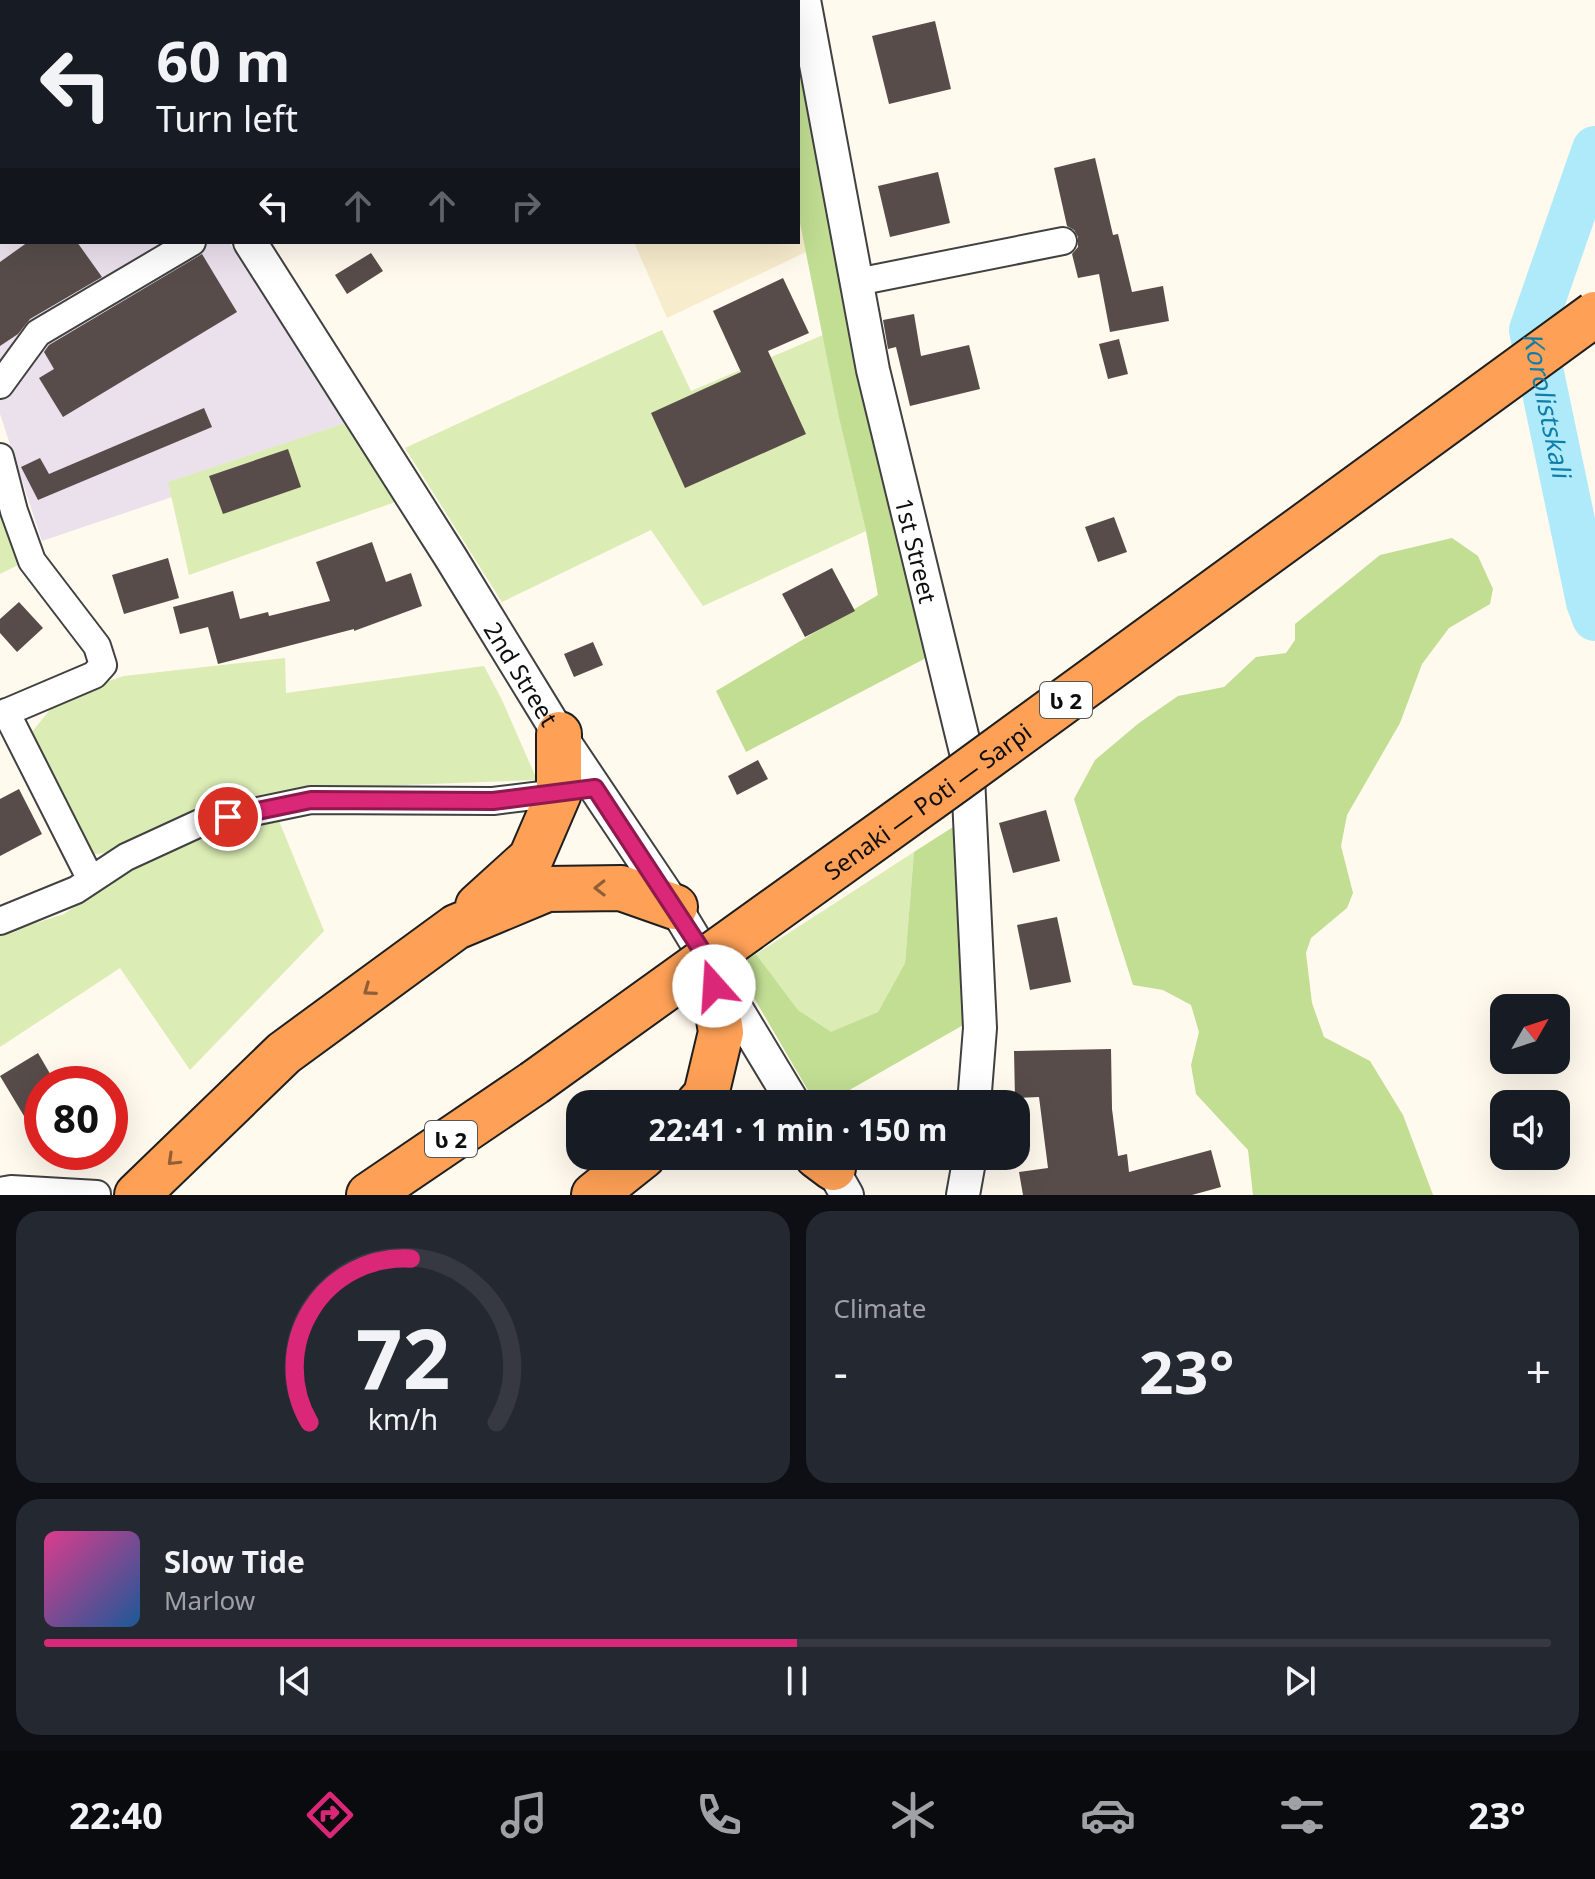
<!DOCTYPE html>
<meta charset="utf-8">
<style>
:root{--surface:#171b24;--page:#242831;--text:#f1f3f6;--muted:#9ea1a6;--line:#363941;--accent:#db2777}
body{margin:0;font-family:Georgia,"Noto Sans Georgian",serif;background:var(--page);color:var(--text);height:100vh;display:flex;flex-direction:column;font-size:30px;white-space:nowrap}
*{box-sizing:border-box;margin:0}
p{font-size:26px;color:var(--muted)}
.icon{flex:none;width:44px;height:44px;fill:none;stroke:currentColor;stroke-width:2;stroke-linecap:round;stroke-linejoin:round}
.map{position:relative;height:1195px;overflow:hidden}
.details{display:flex;flex-direction:column;gap:16px;padding:16px;background:#0d0f14;flex:1}
.details>*{flex:none}
.banner{position:absolute;left:0px;top:0px;width:800px;height:244px;box-shadow:0 8px 32px #0002;background:#171b24;color:var(--text);overflow:hidden}
.needle{width:52px;rotate:51deg}
.fabs{position:absolute;left:1490px;top:994px;display:grid;gap:16px}
.fabs a{display:grid;place-items:center;width:80px;height:80px;border-radius:16px;background:var(--surface);box-shadow:0 8px 32px #0002;font-size:40px}
.speed{position:absolute;left:24px;top:1066px;display:flex;gap:16px;font-size:40px;font-weight:700;text-align:center}
.speed>*{display:grid;place-content:center;width:104px;height:104px;border-radius:50%;background:var(--surface);box-shadow:0 8px 32px #0002;line-height:1}
.speed .limit{border:12px solid #d22;background:#fff;color:#111}
.pin{position:absolute;display:grid;place-items:center;width:68px;height:68px;color:#fff;margin:-34px;border:4px solid #fff;border-radius:50%;box-shadow:0 2px 8px #0007}
.me{position:absolute;width:88px;margin:-44px;rotate:341deg;stroke-linejoin:round;filter:drop-shadow(0 0 6px #0008)}
.turn{display:flex;align-items:center;gap:28px;height:168px;padding:0 24px;font-size:36px}
.turn .icon{width:104px;height:104px;stroke-width:2.5}
.turn b{display:block;font-size:56px;line-height:68px}
.lanes{display:flex;align-items:center;height:76px;padding:0 24px;background:#0003;justify-content:center;gap:40px;direction:ltr}
.lanes .off{opacity:.35}
.big{font-size:60px;font-weight:700;line-height:1.1}
.details .tile{flex:1;display:flex;flex-direction:column;justify-content:center;gap:12px;min-width:0;padding:0 28px;border-radius:24px;background:var(--page)}
.details .dial{align-items:center;gap:0}
.dial svg{height:208px;overflow:visible;fill:none;stroke:var(--line);stroke-width:7;stroke-linecap:round;text-anchor:middle}
.dial text{fill:var(--text);stroke:none}
.song{display:flex;align-items:center;gap:24px}
.cover{width:96px;height:96px;border-radius:12px;background:linear-gradient(135deg,hsl(330 70% 55%),hsl(210 70% 35%))}
.played{height:8px;border-radius:4px;background:linear-gradient(90deg,var(--accent) 50%,var(--line) 50%)}
.keys{display:flex;justify-content:space-around;direction:ltr}
.heat{display:flex;justify-content:space-between;align-items:center;font-size:44px;direction:ltr}
.details .tiles{flex:1;display:grid;gap:16px;grid-template-columns:1fr 1fr}
.tile:last-child{grid-column:span 2}
.trip{position:absolute;left:566px;top:1090px;width:464px;height:80px;border-radius:24px;background:var(--surface);box-shadow:0 8px 32px #0002;font-weight:700;line-height:80px;text-align:center}
.tab-bar{display:flex;height:128px;justify-content:space-around;align-items:center;background:#090b0e;color:var(--muted)}
.tab-bar .icon{width:56px;height:56px}
.tab-bar .active{color:var(--accent)}
.tab-bar b{font-size:36px;color:var(--text)}
.map>svg:first-child{display:block}
.industrial{fill:#eae1ed}
.farmland{fill:#f7eccc}
.green{fill:#dbecb5}
.forest{fill:#c1de93}
.lines{fill:none;stroke-linecap:round;stroke-linejoin:round}
.river{stroke:#afeafa;stroke-width:46}
.building{fill:#574c49}
.minor-casing{stroke:#414141;stroke-width:30}
.tertiary-casing{stroke:#414141;stroke-width:36}
.trunk-casing{stroke:#1f1f1f;stroke-width:48}
.minor{stroke:#fff;stroke-width:26}
.tertiary{stroke:#fff;stroke-width:32}
.trunk{stroke:#fea056;stroke-width:44}
.trunk-bridge-casing{stroke:#1f1f1f;stroke-width:48;stroke-linecap:butt}
.trunk-bridge{stroke:#fea056;stroke-width:44}
.oneway{stroke:#925e36}
.route-casing{stroke:#8e194d;stroke-width:20}
.route{stroke:#db2777;stroke-width:14}
.labels{text-anchor:middle;dominant-baseline:central;stroke-width:8;stroke-linejoin:round;paint-order:stroke}
.shield{fill:#fff;stroke:#565656;stroke-width:2}
.shield-label{font-size:22px;font-weight:bold;fill:#0e0e0e}
.street-label{font-size:24px;fill:#0e0e0e;stroke:#fff}
.water-label{font-size:26px;font-style:italic;fill:#0e7ea8;stroke:#fff}
</style>
<div class="map">
<svg width="1595" height="1195" viewBox="0 0 1595 1195">
<rect width="100%" height="100%" fill="#fff9ee"/>
<!-- industrial -->
<path class="industrial" d="M 2,217 L 2,242 L 229,242 L 345,423 L 169,482 L 172,497 L 42,541 L 0,414 L 0,218 Z"/>
<!-- farmland -->
<path class="farmland" d="M 798,213 L 806,252 L 667,318 L 634,242 L 798,242 Z"/>
<!-- green -->
<path class="green" d="M 438,0 L 755,0 L 755,2 L 439,2 Z
M 662,330 L 691,391 L 823,335 L 839,418 L 866,531 L 703,606 L 651,530 L 502,602 L 405,448 Z
M 345,423 L 401,500 L 189,575 L 168,482 Z
M 0,492 L 22,563 L 0,574 Z
M 285,658 L 286,693 L 484,666 L 502,700 L 537,780 L 298,789 L 204,809 L 112,852 L 88,855 L 28,737 L 60,697 L 124,676 Z
M 279,821 L 324,931 L 190,1070 L 120,968 L 0,1047 L 0,935 L 64,914 L 134,866 L 213,834 Z
M 914,852 L 905,963 L 878,1012 L 831,1033 L 798,1010 L 756,954 Z"/>
<!-- forest -->
<path class="forest" d="M 798,47 L 860,374 L 926,658 L 746,752 L 716,691 L 878,595 L 866,531 L 839,418 L 798,213 Z
M 1452,538 L 1478,556 L 1493,589 L 1490,604 L 1449,628 L 1422,664 L 1400,723 L 1347,815 L 1341,846 L 1353,893 L 1347,908 L 1311,938 L 1306,953 L 1312,1003 L 1324,1037 L 1370,1061 L 1403,1115 L 1433,1195 L 1253,1195 L 1248,1150 L 1196,1094 L 1191,1065 L 1199,1032 L 1191,1005 L 1163,990 L 1133,985 L 1074,799 L 1095,760 L 1139,723 L 1178,696 L 1224,687 L 1256,657 L 1286,653 L 1295,640 L 1295,624 L 1380,555 Z
M 953,827 L 960,890 L 965,1024 L 825,1104 L 816,1104 L 736,967 L 756,954 L 798,1010 L 831,1032 L 878,1012 L 905,963 L 914,852 Z"/>
<g class="lines">
<!-- river -->
<path class="river" id="s1" d="M 1595,149 L 1532,330 L 1589,602 L 1595,618"/>
</g>
<!-- building -->
<path class="building" d="M 935,21 L 951,89 L 889,104 L 872,36 Z
M 1095,158 L 1113,235 L 1118,234 L 1132,292 L 1163,286 L 1169,321 L 1110,332 L 1099,274 L 1078,278 L 1072,254 L 1078,247 L 1078,237 L 1074,230 L 1067,226 L 1054,168 Z
M 938,172 L 950,223 L 890,237 L 878,186 Z
M 28,242 L 77,242 L 102,277 L 30,319 L 18,334 L 0,346 L 0,262 Z
M 371,253 L 383,271 L 347,294 L 335,275 Z
M 202,254 L 237,312 L 63,417 L 39,378 L 54,369 L 44,352 L 49,345 Z
M 783,278 L 809,333 L 768,351 L 806,434 L 685,488 L 651,413 L 741,372 L 713,311 Z
M 914,314 L 921,356 L 969,345 L 980,389 L 910,406 L 896,347 L 888,349 L 883,320 Z
M 1119,339 L 1128,374 L 1108,379 L 1099,344 Z
M 204,408 L 212,427 L 38,500 L 21,467 L 40,458 L 49,474 Z
M 288,449 L 301,487 L 223,514 L 209,476 Z
M 1114,517 L 1127,552 L 1098,562 L 1085,527 Z
M 372,542 L 386,582 L 411,573 L 422,606 L 354,631 L 354,629 L 218,664 L 208,627 L 180,634 L 173,607 L 233,591 L 240,619 L 268,612 L 269,616 L 330,601 L 316,562 Z
M 168,558 L 179,598 L 124,614 L 112,575 Z
M 832,568 L 855,611 L 805,637 L 782,594 Z
M 19,602 L 43,628 L 17,652 L 0,633 L 0,619 Z
M 593,642 L 603,665 L 574,677 L 564,654 Z
M 758,760 L 768,779 L 737,795 L 728,776 Z
M 19,789 L 42,834 L 0,856 L 0,799 Z
M 1046,810 L 1060,861 L 1013,873 L 999,823 Z
M 1057,917 L 1071,982 L 1030,990 L 1017,925 Z
M 1111,1049 L 1112,1109 L 1118,1156 L 1127,1154 L 1129,1172 L 1211,1150 L 1221,1187 L 1192,1195 L 1023,1195 L 1019,1172 L 1048,1168 L 1039,1097 L 1015,1098 L 1014,1051 Z
M 38,1053 L 56,1084 L 42,1084 L 42,1106 L 24,1116 L 0,1076 Z"/>
<g class="lines">
<defs>
<path id="minor" d="M 857,282 L 1063,241
M 0,385 L 38,333 L 192,242
M 0,457 L 14,511 L 32,561 L 97,646 L 103,665 L 94,675 L 0,715
M 6,712 L 91,880
M 0,921 L 76,890 L 126,857 L 200,823 L 311,800 L 493,801 L 566,792
M 0,1191 L 11,1189 L 97,1194"/>
<g id="tertiary">
<path d="M 93,0 L 95,2"/>
<path id="s2" d="M 804,0 L 873,370 L 967,756 L 980,1028 L 974,1104"/>
<path id="s3" d="M 250,242 L 451,558 L 559,734 L 675,907 L 794,1104"/>
<path d="M 825,1156 L 847,1195"/>
<path d="M 963,1195 L 970,1156"/>
</g>
<path id="trunk" d="M 478,906 L 531,858 L 559,793 L 559,734
M 698,1104 L 706,1095 L 721,1032 L 710,963
M 817,1156 L 833,1168
M 137,1195 L 284,1053 L 456,927 L 547,889 L 621,888 L 675,907
M 369,1195 L 534,1083
M 594,1195 L 643,1156"/>
</defs>
<!-- minor casing -->
<use href="#minor" class="minor-casing"/>
<!-- tertiary casing -->
<use href="#tertiary" class="tertiary-casing"/>
<!-- trunk casing -->
<use href="#trunk" class="trunk-casing"/>
<!-- minor -->
<use href="#minor" class="minor"/>
<!-- tertiary -->
<use href="#tertiary" class="tertiary"/>
<!-- trunk -->
<use href="#trunk" class="trunk"/>
<defs>
<g id="trunk-bridge">
<path id="s4" d="M 534,1083 L 956,780 L 1595,314"/>
</g>
</defs>
<!-- trunk-bridge casing -->
<use href="#trunk-bridge" class="trunk-bridge-casing"/>
<!-- trunk-bridge -->
<use href="#trunk-bridge" class="trunk-bridge"/>
</g>
<!-- one-way arrows -->
<defs><path id="oneway-chevron" d="M-2-3.5L2.5 0L-2 3.5" fill="none" stroke-width="1.6" stroke-linecap="round" stroke-linejoin="round" transform="scale(2)"/></defs>
<g class="oneway">
<use href="#oneway-chevron" transform="translate(600 888) rotate(179)"/>
<use href="#oneway-chevron" transform="translate(369 990) rotate(144)"/>
<use href="#oneway-chevron" transform="translate(173 1160) rotate(136)"/>
</g>
<g class="lines">
<defs>
<path id="route" d="M 228,817 L 311,800 L 493,801 L 595,788 L 710,963 L 714,986"/>
</defs>
<!-- route casing -->
<use href="#route" class="route-casing"/>
<!-- route -->
<use href="#route" class="route"/>
</g>
<g class="labels">
<!-- shield labels -->
<g class="shield">
<rect x="1040" y="682" width="52" height="36" rx="6"/>
<rect x="425" y="1121" width="52" height="36" rx="6"/>
</g>
<g class="shield-label">
<text x="1066" y="700">ს 2</text>
<text x="451" y="1139">ს 2</text>
</g>
<!-- street labels -->
<g class="street-label">
<text stroke="none"><textPath href="#s2" startOffset="562">1st Street</textPath></text>
<text stroke="none"><textPath href="#s3" startOffset="510">2nd Street</textPath></text>
<text stroke="none"><textPath href="#s4" startOffset="484">Senaki — Poti — Sarpi</textPath></text>
</g>
<!-- water labels -->
<g class="water-label">
<text stroke="none"><textPath href="#s1" startOffset="268">Korolistskali</textPath></text>
</g>
</g>
</svg>
<div class="fabs">
<a><svg class="needle" viewBox="-14 -14 28 28"><path d="M0-13l5 13h-10z" fill="#e53935"/><path d="M0 13l5-13h-10z" fill="#9ea1a6"/></svg></a>
<a><svg class="icon" aria-label="sound" viewBox="0 0 24 24"><path d="M4 9h4l5-4v14l-5-4H4zM17 9q2 3 0 6"/></svg></a>
</div>
<div class="speed"><div class="limit">80</div></div>
<div class="pin" style="left:228px;top:817px;background:#d93025"><svg class="icon" aria-label="arrive" viewBox="0 0 24 24"><path d="M6 21V4h12l-3 4 3 4H6"/></svg></div>
<svg class="me" style="left:714px;top:986px" viewBox="-20 -20 40 40"><circle r="19" fill="#fff"/><path d="M0-13L10 11 0 6-10 11z" fill="#db2777"/></svg>
<div class="trip">22:41 · 1 min · 150 m</div>
<div class="banner">
<div class="turn"><svg class="icon" aria-label="left" viewBox="0 0 24 24"><path d="M17 20v-9H6M10 6l-5 5 5 5"/></svg><div><b>60 m</b>Turn left</div></div>
<div class="lanes"><svg class="icon" aria-label="left" viewBox="0 0 24 24"><path d="M17 20v-9H6M10 6l-5 5 5 5"/></svg><svg class="icon off" aria-label="ahead" viewBox="0 0 24 24"><path d="M12 20V5M6 11l6-6 6 6"/></svg><svg class="icon off" aria-label="ahead" viewBox="0 0 24 24"><path d="M12 20V5M6 11l6-6 6 6"/></svg><svg class="icon off" aria-label="right" viewBox="0 0 24 24"><path d="M7 20v-9h11M14 6l5 5-5 5"/></svg></div>
</div>
</div>
<section class="details">
<div class="tiles">
<div class="tile dial"><svg viewBox="0 0 100 80">
<path d="M14 69A42 42 0 1 1 86 69"/>
<path d="M14 69A42 42 0 0 1 53 6" stroke="#db2777"/>
<text x="50" y="56" font-size="32" font-weight="700">72</text>
<text x="50" y="72" font-size="11">km/h</text>
</svg></div>
<div class="tile"><p>Climate</p>
<div class="heat"><a>−</a><b class="big">23°</b><a>+</a></div>
</div>
<div class="tile">
<div class="song"><i class="cover"></i><div><b>Slow Tide</b><p>Marlow</p></div></div>
<div class="played"></div>
<div class="keys"><svg class="icon" aria-label="previous" viewBox="0 0 24 24"><path d="M18 5L8 12l10 7zM5 5v14"/></svg><svg class="icon" aria-label="pause" viewBox="0 0 24 24"><path d="M8 5v14M16 5v14"/></svg><svg class="icon" aria-label="next" viewBox="0 0 24 24"><path d="M6 5l10 7-10 7zM19 5v14"/></svg></div>
</div>
</div>
</section>
<nav class="tab-bar">
<b>22:40</b>
<svg class="icon active" aria-label="directions" viewBox="0 0 24 24"><path d="M12 3l9 9-9 9-9-9zM9 14v-3h6M13 9l2 2-2 2"/></svg>
<svg class="icon" aria-label="music" viewBox="0 0 24 24"><path d="M9 18V5l10-2v13"/><circle cx="6" cy="18" r="3"/><circle cx="16" cy="16" r="3"/></svg>
<svg class="icon" aria-label="phone" viewBox="0 0 24 24"><path d="M5 4h4l2 5-3 2q2 4 5 5l2-3 5 2v4C11 20 4 13 5 4z"/></svg>
<svg class="icon" aria-label="climate" viewBox="0 0 24 24"><path d="M12 3v18M4 7l16 10M4 17L20 7"/></svg>
<svg class="icon" aria-label="car" viewBox="0 0 24 24"><path d="M5 17H2v-5l4-1 3-4h7l3 4 3 1v5h-3M9 17h6M6 11h13"/><circle cx="7" cy="17" r="2"/><circle cx="17" cy="17" r="2"/></svg>
<svg class="icon" aria-label="filters" viewBox="0 0 24 24"><path d="M4 7h16M4 17h16"/><circle cx="9" cy="7" r="2"/><circle cx="15" cy="17" r="2"/></svg>
<b>23°</b>
</nav>
